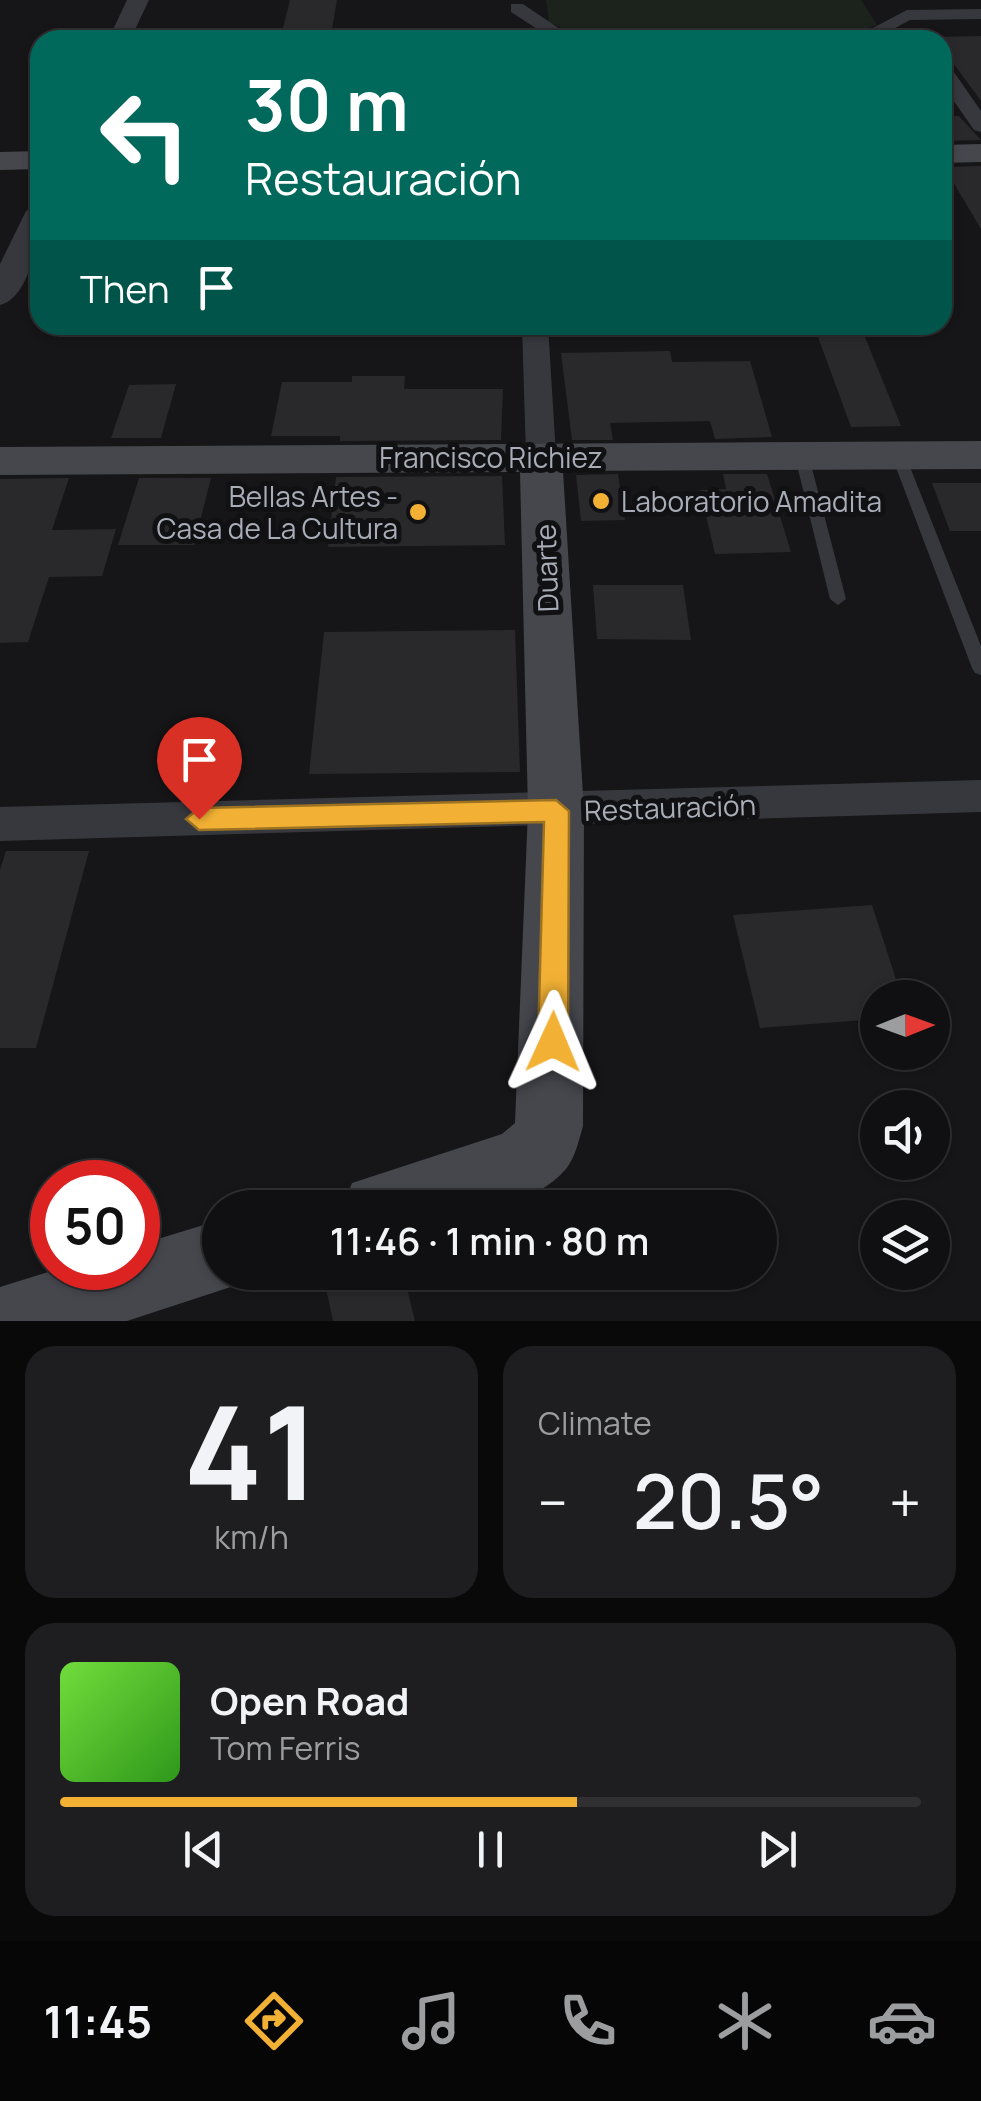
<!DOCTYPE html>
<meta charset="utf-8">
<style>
:root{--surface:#101012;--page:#1e1e20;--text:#f1f3f6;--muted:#9c9d9f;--line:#303032;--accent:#f2b134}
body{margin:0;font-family:Manrope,sans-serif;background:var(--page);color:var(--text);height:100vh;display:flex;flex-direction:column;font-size:38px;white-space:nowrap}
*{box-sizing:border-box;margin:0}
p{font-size:32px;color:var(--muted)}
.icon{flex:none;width:55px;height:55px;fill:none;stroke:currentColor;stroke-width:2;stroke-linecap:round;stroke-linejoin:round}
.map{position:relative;height:1321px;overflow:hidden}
.panel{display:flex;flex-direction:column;gap:25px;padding:25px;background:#09090a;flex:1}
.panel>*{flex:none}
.guide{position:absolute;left:30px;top:30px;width:922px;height:305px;border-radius:30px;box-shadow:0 2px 8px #0004,0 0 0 2px var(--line);background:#00695c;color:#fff;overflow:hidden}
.needle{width:65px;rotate:89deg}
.buttons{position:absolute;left:860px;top:980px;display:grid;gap:20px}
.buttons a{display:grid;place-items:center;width:90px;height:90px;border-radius:50%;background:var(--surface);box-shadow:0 2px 8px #0004,0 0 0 2px var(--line);font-size:50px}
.speed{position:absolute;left:30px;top:1160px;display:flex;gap:20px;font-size:50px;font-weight:700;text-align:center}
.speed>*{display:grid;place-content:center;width:130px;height:130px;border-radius:50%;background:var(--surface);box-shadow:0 2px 8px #0004,0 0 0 2px var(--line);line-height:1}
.speed .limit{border:15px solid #d22;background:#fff;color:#111}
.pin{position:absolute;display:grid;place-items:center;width:85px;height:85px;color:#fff;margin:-102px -42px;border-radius:50% 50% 50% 0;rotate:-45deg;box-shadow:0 0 10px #0007}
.pin .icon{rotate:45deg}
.me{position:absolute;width:110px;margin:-55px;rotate:1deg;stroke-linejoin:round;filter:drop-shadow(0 0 8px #0008)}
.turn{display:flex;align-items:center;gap:35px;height:210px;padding:0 50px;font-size:45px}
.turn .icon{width:130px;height:130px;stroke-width:2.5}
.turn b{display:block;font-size:70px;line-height:85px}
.then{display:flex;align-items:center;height:95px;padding:0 50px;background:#0003;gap:20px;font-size:38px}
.big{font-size:75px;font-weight:600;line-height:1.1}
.panel .tile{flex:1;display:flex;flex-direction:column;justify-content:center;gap:15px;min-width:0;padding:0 35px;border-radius:30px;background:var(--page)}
.panel .dial{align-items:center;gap:0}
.dial b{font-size:130px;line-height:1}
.song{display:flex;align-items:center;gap:30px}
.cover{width:120px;height:120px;border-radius:15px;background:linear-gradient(135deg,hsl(100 70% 55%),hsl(110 70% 35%))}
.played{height:10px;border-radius:5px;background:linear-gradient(90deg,var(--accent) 60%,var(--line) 60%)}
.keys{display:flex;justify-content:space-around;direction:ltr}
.heat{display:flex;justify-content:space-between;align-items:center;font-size:55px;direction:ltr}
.panel .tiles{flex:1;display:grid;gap:25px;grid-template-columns:1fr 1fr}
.tile:last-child{grid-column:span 2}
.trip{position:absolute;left:202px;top:1190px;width:575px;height:100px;border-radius:50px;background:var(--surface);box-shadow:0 2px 8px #0004,0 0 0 2px var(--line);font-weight:600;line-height:100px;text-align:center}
.menu{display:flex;height:160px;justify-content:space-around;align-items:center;background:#060607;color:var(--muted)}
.menu .icon{width:70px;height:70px}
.menu .active{color:var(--accent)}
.menu b{font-size:45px;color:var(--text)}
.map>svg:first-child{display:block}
.green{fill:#1c231d}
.building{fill:#29292c}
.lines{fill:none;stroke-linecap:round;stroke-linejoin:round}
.service{fill:#37383d;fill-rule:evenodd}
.minor{fill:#37383d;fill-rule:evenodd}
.tertiary{fill:#37383d;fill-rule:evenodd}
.secondary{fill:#45474d;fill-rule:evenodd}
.route{fill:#f2b134;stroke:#9d7322;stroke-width:2.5}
.poi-dot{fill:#f2b134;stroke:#111113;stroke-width:4}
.labels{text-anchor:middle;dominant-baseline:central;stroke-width:10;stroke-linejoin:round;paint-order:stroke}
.street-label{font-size:28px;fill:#a8adb8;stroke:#111113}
.poi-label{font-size:28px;fill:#a8adb8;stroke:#111113;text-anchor:end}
</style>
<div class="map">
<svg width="981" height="1321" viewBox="0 0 981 1321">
<rect width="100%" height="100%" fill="#161618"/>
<!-- green -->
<path class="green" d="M 546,0 L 861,0 L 877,25 L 840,36 L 585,40 L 549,22 Z"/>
<!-- building -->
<path class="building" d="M 290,0 L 337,0 L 330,40 L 280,40 Z
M 981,36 L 981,101 L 942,48 L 942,40 L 934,37 Z
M 942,116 L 959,116 L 981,140 L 942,141 Z
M 981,166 L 981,229 L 944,167 Z
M 818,337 L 865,337 L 901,426 L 851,427 Z
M 670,351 L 672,362 L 750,361 L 772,437 L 715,439 L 710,421 L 610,423 L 613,440 L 572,440 L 561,353 Z
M 352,376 L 405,376 L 404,389 L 503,389 L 501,440 L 340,441 L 340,436 L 271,436 L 282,382 L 352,382 Z
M 176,384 L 161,438 L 111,438 L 129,385 Z
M 618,474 L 625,520 L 581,521 L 576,475 Z
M 723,474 L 767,474 L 791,552 L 715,554 L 700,490 L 726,489 Z
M 502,476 L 505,545 L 328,547 L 336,477 Z
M 69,478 L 52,530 L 116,529 L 102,576 L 49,577 L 28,642 L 0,643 L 0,479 Z
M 139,478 L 211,478 L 194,545 L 118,545 Z
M 932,483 L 981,483 L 981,531 L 950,531 Z
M 593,585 L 683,585 L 691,640 L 597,639 Z
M 515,630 L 520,772 L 309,774 L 324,632 Z
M 6,851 L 89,851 L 36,1048 L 0,1048 L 0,870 Z
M 872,905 L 902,998 L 878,998 L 878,1019 L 760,1028 L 733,915 Z
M 343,1272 L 403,1272 L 415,1321 L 333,1321 L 324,1279 Z"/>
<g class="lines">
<!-- service -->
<path class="service" d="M 802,452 L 809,457 L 846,599 L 838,605 L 830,599 L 795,457 Z
M 899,452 L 906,457 L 981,646 L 981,675 L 975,673 L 972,668 L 892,457 Z"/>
<!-- minor -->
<path class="minor" d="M 511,4 L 523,4 L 576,40 L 554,40 L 511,12 Z
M 981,9 L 981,19 L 910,20 L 873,40 L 850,40 L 907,10 Z
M 942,63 L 949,65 L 981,111 L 981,132 L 974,130 L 942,84 Z
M 522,325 L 548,325 L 556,456 L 541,466 L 526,456 Z
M 981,780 L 981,812 L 0,841 L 0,807 Z"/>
<!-- tertiary -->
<path class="tertiary" d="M 127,0 L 149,0 L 130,40 L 108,40 Z
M 40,203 C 40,231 32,297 0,305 L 0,264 L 26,211 Z"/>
<!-- secondary -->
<path class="secondary" d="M 981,144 L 981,162 L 942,163 L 942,145 Z
M 40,151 L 40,169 L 0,170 L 0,152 Z
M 981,441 L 981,469 L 563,471 L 584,811 L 583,1126 C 579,1140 575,1158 566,1169 C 516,1227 409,1208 342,1208 L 352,1183 L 502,1134 L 515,1123 L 528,811 L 520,472 L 0,475 L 0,447 Z
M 220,1220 L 220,1272 L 249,1272 L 246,1282 L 127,1321 L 0,1321 L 0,1287 L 61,1268 L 138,1268 L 138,1245 Z"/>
</g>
<!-- route -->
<path class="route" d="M 556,800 L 569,811 L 568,1042 L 563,1052 L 553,1056 L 543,1052 L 538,1042 L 544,822 L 199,830 L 186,819 L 199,808 Z"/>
<!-- markers -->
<g class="poi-dot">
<circle cx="601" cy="501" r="10"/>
<circle cx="418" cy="512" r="10"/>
</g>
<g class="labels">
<!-- street labels -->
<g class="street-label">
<text x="491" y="457">Francisco Richiez</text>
<text transform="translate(546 568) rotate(-92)">Duarte</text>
<text transform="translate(670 807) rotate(-2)">Restauración</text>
</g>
<!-- poi labels -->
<g class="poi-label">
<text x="398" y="496">Bellas Artes -<tspan x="398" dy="32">Casa de La Cultura</tspan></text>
<text x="621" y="501" text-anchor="start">Laboratorio Amadita</text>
</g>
</g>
</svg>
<div class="buttons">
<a><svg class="needle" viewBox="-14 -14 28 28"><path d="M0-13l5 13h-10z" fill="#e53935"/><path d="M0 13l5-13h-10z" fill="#9c9d9f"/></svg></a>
<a><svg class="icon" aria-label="sound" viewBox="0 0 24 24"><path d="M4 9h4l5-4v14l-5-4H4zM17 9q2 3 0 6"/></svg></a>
<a><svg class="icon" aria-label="layers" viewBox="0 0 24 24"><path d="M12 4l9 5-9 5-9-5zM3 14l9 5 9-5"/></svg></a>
</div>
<div class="speed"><div class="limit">50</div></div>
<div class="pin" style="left:199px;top:819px;background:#d93025"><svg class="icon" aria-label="arrive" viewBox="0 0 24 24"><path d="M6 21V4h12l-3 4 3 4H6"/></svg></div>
<svg class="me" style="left:553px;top:1042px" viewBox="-20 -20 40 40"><path d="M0-17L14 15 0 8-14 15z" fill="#f2b134" stroke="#fff" stroke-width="4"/></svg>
<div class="trip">11:46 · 1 min · 80 m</div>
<div class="guide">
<div class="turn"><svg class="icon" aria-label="left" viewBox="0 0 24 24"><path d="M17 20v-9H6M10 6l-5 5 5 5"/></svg><div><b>30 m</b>Restauración</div></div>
<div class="then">Then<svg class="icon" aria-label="arrive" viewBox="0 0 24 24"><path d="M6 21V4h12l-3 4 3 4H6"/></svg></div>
</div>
</div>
<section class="panel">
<div class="tiles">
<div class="tile dial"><b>41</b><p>km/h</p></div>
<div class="tile"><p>Climate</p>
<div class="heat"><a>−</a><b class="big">20.5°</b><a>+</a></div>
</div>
<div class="tile">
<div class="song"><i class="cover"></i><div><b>Open Road</b><p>Tom Ferris</p></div></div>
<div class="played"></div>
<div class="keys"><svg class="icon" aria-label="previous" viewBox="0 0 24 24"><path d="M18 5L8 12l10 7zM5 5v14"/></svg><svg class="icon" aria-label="pause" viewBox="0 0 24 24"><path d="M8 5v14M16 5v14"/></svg><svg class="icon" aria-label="next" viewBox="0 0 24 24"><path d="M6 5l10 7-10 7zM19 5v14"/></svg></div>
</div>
</div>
</section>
<nav class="menu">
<b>11:45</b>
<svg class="icon active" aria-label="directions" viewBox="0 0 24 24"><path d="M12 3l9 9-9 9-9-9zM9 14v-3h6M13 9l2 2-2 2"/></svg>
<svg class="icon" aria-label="music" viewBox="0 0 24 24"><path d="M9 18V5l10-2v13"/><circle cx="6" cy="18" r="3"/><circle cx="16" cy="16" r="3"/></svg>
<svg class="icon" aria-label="phone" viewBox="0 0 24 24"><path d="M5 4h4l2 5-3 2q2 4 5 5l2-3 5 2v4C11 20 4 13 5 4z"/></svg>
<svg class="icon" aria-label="climate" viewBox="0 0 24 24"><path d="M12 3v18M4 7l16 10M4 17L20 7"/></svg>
<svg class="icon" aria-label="car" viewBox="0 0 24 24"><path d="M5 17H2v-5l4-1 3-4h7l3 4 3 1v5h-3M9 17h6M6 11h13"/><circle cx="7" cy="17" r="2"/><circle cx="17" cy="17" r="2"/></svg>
</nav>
